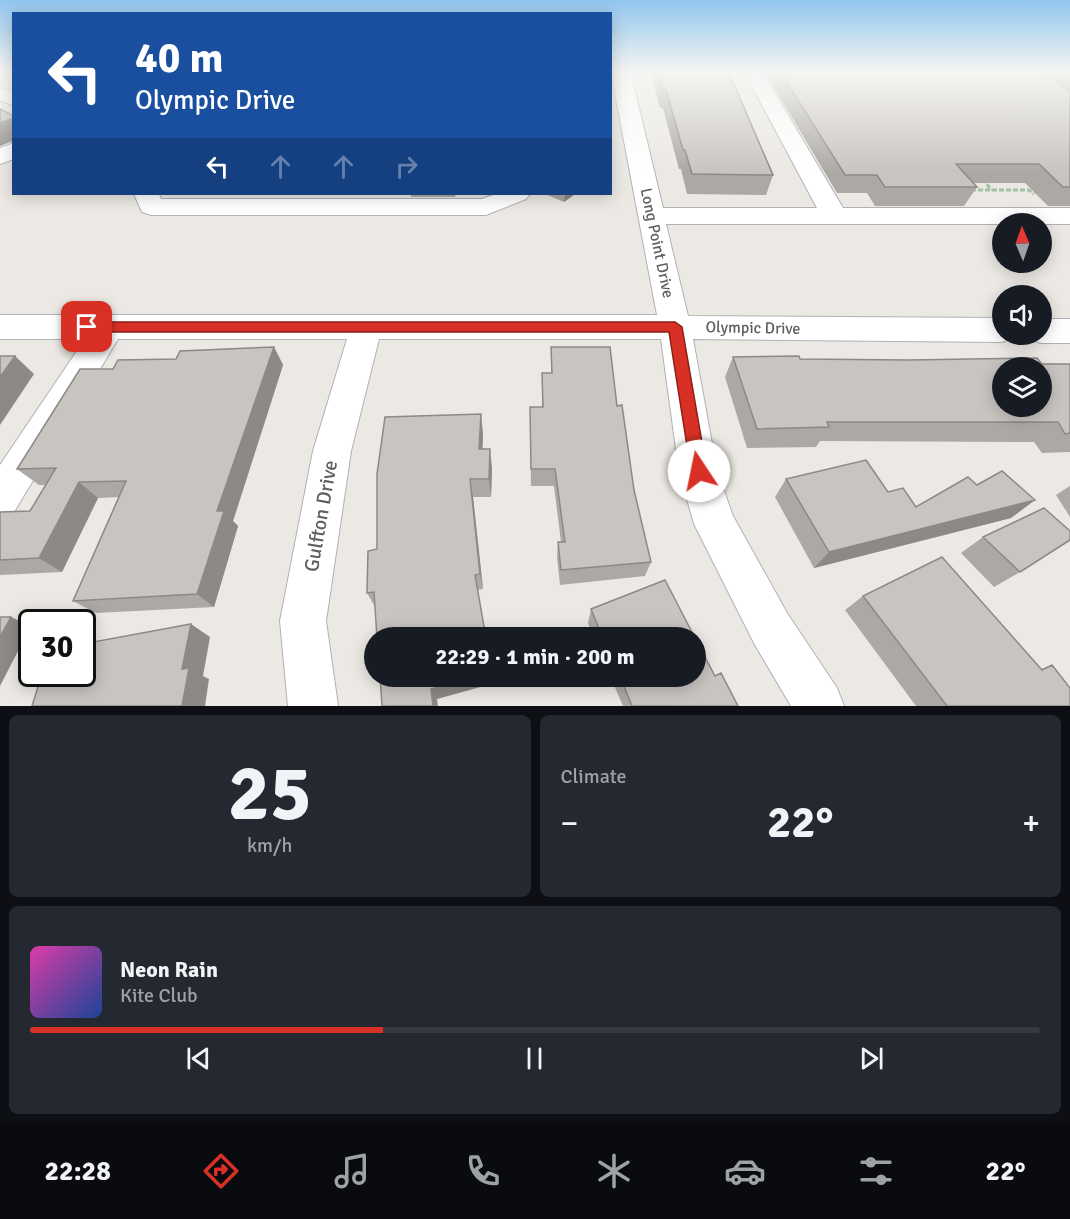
<!DOCTYPE html>
<meta charset="utf-8">
<style>
:root{--surface:#171b24;--page:#242831;--text:#f1f3f6;--muted:#9ea1a6;--line:#363941;--accent:#d93025}
body{margin:0;font-family:Signika,sans-serif;background:var(--page);color:var(--text);height:100vh;display:flex;flex-direction:column;font-size:22px;white-space:nowrap}
*{box-sizing:border-box;margin:0}
p{font-size:20px;color:var(--muted)}
.icon{flex:none;width:33px;height:33px;fill:none;stroke:currentColor;stroke-width:2;stroke-linecap:round;stroke-linejoin:round}
.map{position:relative;height:706px;overflow:hidden}
.side{display:flex;flex-direction:column;gap:9px;padding:9px;background:#0d0f14;flex:1}
.side>*{flex:none}
.banner{position:absolute;left:12px;top:12px;width:600px;height:183px;border-radius:0px;box-shadow:0 3px 15px #0003;background:#1a4fa0;color:#fff;overflow:hidden}
.needle{width:39px;rotate:358deg}
.tools{position:absolute;left:992px;top:213px;display:grid;gap:12px}
.tools a{display:grid;place-items:center;width:60px;height:60px;border-radius:50%;background:var(--surface);box-shadow:0 3px 15px #0003;font-size:30px}
.speed{position:absolute;left:18px;top:609px;display:flex;gap:12px;font-size:30px;font-weight:700;text-align:center}
.speed>*{display:grid;place-content:center;width:78px;height:78px;border-radius:50%;background:var(--surface);box-shadow:0 3px 15px #0003;line-height:1}
.speed .limit{border:3px solid #111;border-radius:9px;background:#fff;color:#111}
.pin{position:absolute;display:grid;place-items:center;width:51px;height:51px;color:#fff;margin:-26px;border-radius:12px;box-shadow:0 3px 9px #0006}
.me{position:absolute;width:66px;margin:-33px;rotate:349deg;stroke-linejoin:round;filter:drop-shadow(0 0 4px #0008)}
.turn{display:flex;align-items:center;gap:21px;height:126px;padding:0 24px;font-size:27px}
.turn .icon{width:78px;height:78px;stroke-width:2.5}
.turn b{display:block;font-size:42px;line-height:51px}
.lanes{display:flex;align-items:center;height:57px;padding:0 24px;background:#0003;justify-content:center;gap:30px;direction:ltr}
.lanes .off{opacity:.35}
.big{font-size:45px;font-weight:800;line-height:1.1}
.side .widget{flex:1;display:flex;flex-direction:column;justify-content:center;gap:9px;min-width:0;padding:0 21px;border-radius:9px;background:var(--page)}
.side .dial{align-items:center;gap:0}
.dial b{font-size:78px;line-height:1}
.song{display:flex;align-items:center;gap:18px}
.cover{width:72px;height:72px;border-radius:9px;background:linear-gradient(135deg,hsl(320 70% 55%),hsl(220 70% 35%))}
.played{height:6px;border-radius:3px;background:linear-gradient(90deg,var(--accent) 35%,var(--line) 35%)}
.keys{display:flex;justify-content:space-around;direction:ltr}
.heat{display:flex;justify-content:space-between;align-items:center;font-size:33px;direction:ltr}
.side .tiles{flex:1;display:grid;gap:9px;grid-template-columns:1fr 1fr}
.widget:last-child{grid-column:span 2}
.trip{position:absolute;left:364px;top:627px;width:342px;height:60px;border-radius:30px;background:var(--surface);box-shadow:0 3px 15px #0003;font-weight:800;line-height:60px;text-align:center}
.menu{display:flex;height:96px;justify-content:space-around;align-items:center;background:#090b0e;color:var(--muted)}
.menu .icon{width:42px;height:42px}
.menu .selected{color:var(--accent)}
.menu b{font-size:27px;color:var(--text)}
.map>svg:first-child{display:block}
.lines{fill:none;stroke-linecap:round;stroke-linejoin:round}
.minor-casing{stroke:#afb2b4;stroke-width:2}
.path{stroke:#9fc3a3;stroke-width:3;stroke-dasharray:5 2;stroke-linecap:butt}
.minor{fill:#fff;fill-rule:evenodd}
.wall{fill:#aca9a5}
.shaded-wall{fill:#8c8986}
.building{fill:#c8c4c0;stroke:#8c8986;stroke-width:1.5;fill-rule:evenodd}
.route{fill:#d93025;stroke:#8d1f18;stroke-width:1.5}
.labels{text-anchor:middle;dominant-baseline:central;stroke-width:5;stroke-linejoin:round;paint-order:stroke}
.street-label{font-size:16px;fill:#5c6062;stroke:#fff}
.near-street-label{font-size:20px;fill:#5c6062;stroke:#fff}
</style>
<div class="map">
<svg width="1070" height="706" viewBox="0 0 1070 706">
<rect width="100%" height="100%" fill="#ece9e4"/>
<g class="lines">
<defs>
<path id="minor" d="M 615,73 L 634,73 L 633,83 L 663,208 L 817,208 L 745,73 L 763,73 L 843,208 L 1070,208 L 1070,224 L 666,224 L 688,316 L 1002,318 L 1002,334 L 1015,334 L 1013,338 L 1002,342 L 693,339 L 717,471 L 733,516 L 787,613 L 837,688 L 844,706 L 791,706 L 755,645 L 694,524 L 679,471 L 661,339 L 379,339 L 351,451 L 326,621 L 338,706 L 288,706 L 280,621 L 313,451 L 347,339 L 118,339 L 14,512 L 0,517 L 0,465 L 85,339 L 0,339 L 0,315 L 657,315 L 613,83 Z
M 0,88 L 14,92 L 14,105 L 0,101 Z
M 14,143 L 14,159 L 0,164 L 0,148 Z
M 134,194 L 159,194 L 161,199 L 482,199 L 496,194 L 530,194 L 526,199 L 486,215 L 151,215 L 142,212 Z
M 1041,319 L 1070,319 L 1070,343 L 1041,343 L 1030,339 L 1027,334 L 1041,334 Z"/>
</defs>
<!-- minor casing -->
<use href="#minor" class="minor-casing"/>
<!-- path -->
<path class="path" d="M 982,179 L 992,190
M 971,190 L 1029,190 L 1034,194"/>
<!-- minor -->
<use href="#minor" class="minor"/>
</g>
<!-- wall -->
<path class="wall" d="M 653,73 L 729,73 L 773,175 L 766,195 L 687,194 L 681,169 L 679,169 L 663,108 L 660,108 L 654,85 Z
M 771,73 L 1070,73 L 1070,206 L 1048,206 L 1025,183 L 973,183 L 977,187 L 964,206 L 875,206 L 867,193 L 837,193 L 769,79 Z
M 411,194 L 456,194 L 455,197 L 411,197 Z
M 545,194 L 575,194 L 564,202 Z
M 274,347 L 283,365 L 233,521 L 238,526 L 214,607 L 96,613 L 73,601 L 119,497 L 98,498 L 62,572 L 0,575 L 0,512 L 30,511 L 46,485 L 39,485 L 17,469 L 113,369 Z
M 551,347 L 617,406 L 634,490 L 651,562 L 645,576 L 560,585 L 557,557 L 558,542 L 561,542 L 554,486 L 531,486 L 530,407 L 542,407 L 542,373 L 551,373 Z
M 733,357 L 800,359 L 1070,364 L 1070,452 L 1042,453 L 1034,442 L 820,441 L 816,447 L 747,448 L 725,377 Z
M 483,434 L 482,449 L 492,468 L 491,497 L 473,497 L 483,589 L 375,607 L 367,593 L 377,549 Z
M 786,479 L 888,492 L 916,507 L 977,485 L 1035,500 L 1011,518 L 814,568 L 775,497 Z
M 1070,486 L 1070,517 L 1056,495 Z
M 983,537 L 1020,572 L 994,587 L 961,553 Z
M 863,596 L 1041,669 L 1052,665 L 1070,706 L 916,706 L 845,610 Z
M 591,609 L 695,638 L 594,638 L 588,623 Z
M 610,676 L 715,676 L 738,706 L 623,706 Z"/>
<!-- shaded-wall -->
<path class="shaded-wall" d="M 14,118 L 14,142 L 13,141 L 0,146 L 0,123 Z
M 565,194 L 575,194 L 564,202 Z
M 274,347 L 283,365 L 233,521 L 238,526 L 214,607 L 197,594 L 217,511 Z
M 15,356 L 34,374 L 0,425 L 0,377 Z
M 481,414 L 483,434 L 482,468 L 479,449 Z
M 490,449 L 492,468 L 491,497 L 489,479 Z
M 470,479 L 473,497 L 483,589 L 480,574 Z
M 79,482 L 98,498 L 62,572 L 39,558 Z
M 1035,500 L 1011,518 L 814,568 L 829,552 Z
M 11,617 L 31,626 L 0,686 L 0,637 Z
M 191,624 L 210,637 L 203,676 L 209,679 L 205,706 L 182,706 L 182,669 Z
M 477,676 L 494,676 L 495,683 L 437,699 L 438,706 L 433,706 L 431,689 Z"/>
<!-- building -->
<path class="building" d="M 658,73 L 729,73 L 773,175 L 692,174 L 685,150 L 683,150 L 666,90 L 663,89 Z
M 781,73 L 1045,73 L 1070,91 L 1070,187 L 1063,187 L 1039,164 L 956,164 L 977,187 L 885,187 L 877,175 L 845,175 Z
M 0,109 L 14,116 L 14,118 L 0,123 Z
M 274,347 L 217,511 L 224,511 L 197,594 L 73,601 L 126,481 L 79,482 L 39,558 L 0,560 L 0,512 L 30,511 L 56,468 L 17,469 L 80,369 L 113,369 L 118,360 L 176,359 L 180,351 Z
M 551,347 L 610,347 L 617,406 L 622,405 L 634,490 L 651,562 L 561,570 L 558,542 L 565,542 L 555,469 L 531,469 L 530,407 L 543,407 L 542,373 L 552,373 Z
M 0,356 L 15,356 L 0,377 Z
M 799,356 L 800,359 L 909,360 L 1037,358 L 1042,364 L 1070,364 L 1070,433 L 1065,434 L 1058,422 L 827,422 L 829,427 L 757,429 L 733,357 ZM 1002,368 L 1041,368 L 1041,406 L 1002,406 Z
M 481,414 L 479,449 L 490,449 L 489,479 L 470,479 L 480,574 L 475,575 L 486,638 L 377,638 L 374,592 L 367,593 L 368,551 L 377,549 L 377,474 L 385,417 Z
M 866,460 L 888,492 L 903,488 L 916,507 L 968,477 L 977,485 L 1002,471 L 1035,500 L 829,552 L 786,479 Z
M 1044,508 L 1070,531 L 1070,540 L 1020,572 L 983,537 Z
M 942,557 L 1042,670 L 1052,665 L 1070,688 L 1070,706 L 947,706 L 863,596 Z
M 665,580 L 695,638 L 603,638 L 591,609 Z
M 0,617 L 11,617 L 0,637 Z
M 191,624 L 182,669 L 189,668 L 182,706 L 32,706 L 42,674 L 82,674 L 82,644 Z
M 696,640 L 715,676 L 721,673 L 738,706 L 632,706 L 620,676 L 696,676 Z
M 380,676 L 477,676 L 431,689 L 433,706 L 382,706 Z"/>
<!-- sky -->
<linearGradient id="sky" x2="0" y2="1"><stop stop-color="#90c6ed"/><stop offset="0.42" stop-color="#f6f5f3"/><stop offset="1" stop-color="#f6f5f3" stop-opacity="0"/></linearGradient>
<rect width="1070" height="172" fill="url(#sky)"/>
<!-- route -->
<path class="route" d="M 87,322 L 675,322 L 682,327 L 707,471 L 704,476 L 699,478 L 693,476 L 691,471 L 669,332 L 87,332 L 80,327 Z"/>
<g class="labels">
<!-- street labels -->
<g class="street-label">
<text transform="translate(657 243) rotate(78)">Long Point Drive</text>
<text transform="translate(753 328) rotate(1)">Olympic Drive</text>
</g>
<!-- near-street labels -->
<g class="near-street-label">
<text transform="translate(321 516) rotate(-80)">Gulfton Drive</text>
</g>
</g>
</svg>
<div class="tools">
<a><svg class="needle" viewBox="-14 -14 28 28"><path d="M0-13l5 13h-10z" fill="#e53935"/><path d="M0 13l5-13h-10z" fill="#9ea1a6"/></svg></a>
<a><svg class="icon" aria-label="sound" viewBox="0 0 24 24"><path d="M4 9h4l5-4v14l-5-4H4zM17 9q2 3 0 6"/></svg></a>
<a><svg class="icon" aria-label="layers" viewBox="0 0 24 24"><path d="M12 4l9 5-9 5-9-5zM3 14l9 5 9-5"/></svg></a>
</div>
<div class="speed"><div class="limit">30</div></div>
<div class="pin" style="left:87px;top:327px;background:#d93025"><svg class="icon" aria-label="arrive" viewBox="0 0 24 24"><path d="M6 21V4h12l-3 4 3 4H6"/></svg></div>
<svg class="me" style="left:699px;top:471px" viewBox="-20 -20 40 40"><circle r="19" fill="#fff"/><path d="M0-13L10 11 0 6-10 11z" fill="#d93025"/></svg>
<div class="trip">22:29 · 1 min · 200 m</div>
<div class="banner">
<div class="turn"><svg class="icon" aria-label="left" viewBox="0 0 24 24"><path d="M17 20v-9H6M10 6l-5 5 5 5"/></svg><div><b>40 m</b>Olympic Drive</div></div>
<div class="lanes"><svg class="icon" aria-label="left" viewBox="0 0 24 24"><path d="M17 20v-9H6M10 6l-5 5 5 5"/></svg><svg class="icon off" aria-label="ahead" viewBox="0 0 24 24"><path d="M12 20V5M6 11l6-6 6 6"/></svg><svg class="icon off" aria-label="ahead" viewBox="0 0 24 24"><path d="M12 20V5M6 11l6-6 6 6"/></svg><svg class="icon off" aria-label="right" viewBox="0 0 24 24"><path d="M7 20v-9h11M14 6l5 5-5 5"/></svg></div>
</div>
</div>
<section class="side">
<div class="tiles">
<div class="widget dial"><b>25</b><p>km/h</p></div>
<div class="widget"><p>Climate</p>
<div class="heat"><a>−</a><b class="big">22°</b><a>+</a></div>
</div>
<div class="widget">
<div class="song"><i class="cover"></i><div><b>Neon Rain</b><p>Kite Club</p></div></div>
<div class="played"></div>
<div class="keys"><svg class="icon" aria-label="previous" viewBox="0 0 24 24"><path d="M18 5L8 12l10 7zM5 5v14"/></svg><svg class="icon" aria-label="pause" viewBox="0 0 24 24"><path d="M8 5v14M16 5v14"/></svg><svg class="icon" aria-label="next" viewBox="0 0 24 24"><path d="M6 5l10 7-10 7zM19 5v14"/></svg></div>
</div>
</div>
</section>
<nav class="menu">
<b>22:28</b>
<svg class="icon selected" aria-label="directions" viewBox="0 0 24 24"><path d="M12 3l9 9-9 9-9-9zM9 14v-3h6M13 9l2 2-2 2"/></svg>
<svg class="icon" aria-label="music" viewBox="0 0 24 24"><path d="M9 18V5l10-2v13"/><circle cx="6" cy="18" r="3"/><circle cx="16" cy="16" r="3"/></svg>
<svg class="icon" aria-label="phone" viewBox="0 0 24 24"><path d="M5 4h4l2 5-3 2q2 4 5 5l2-3 5 2v4C11 20 4 13 5 4z"/></svg>
<svg class="icon" aria-label="climate" viewBox="0 0 24 24"><path d="M12 3v18M4 7l16 10M4 17L20 7"/></svg>
<svg class="icon" aria-label="car" viewBox="0 0 24 24"><path d="M5 17H2v-5l4-1 3-4h7l3 4 3 1v5h-3M9 17h6M6 11h13"/><circle cx="7" cy="17" r="2"/><circle cx="17" cy="17" r="2"/></svg>
<svg class="icon" aria-label="filters" viewBox="0 0 24 24"><path d="M4 7h16M4 17h16"/><circle cx="9" cy="7" r="2"/><circle cx="15" cy="17" r="2"/></svg>
<b>22°</b>
</nav>
